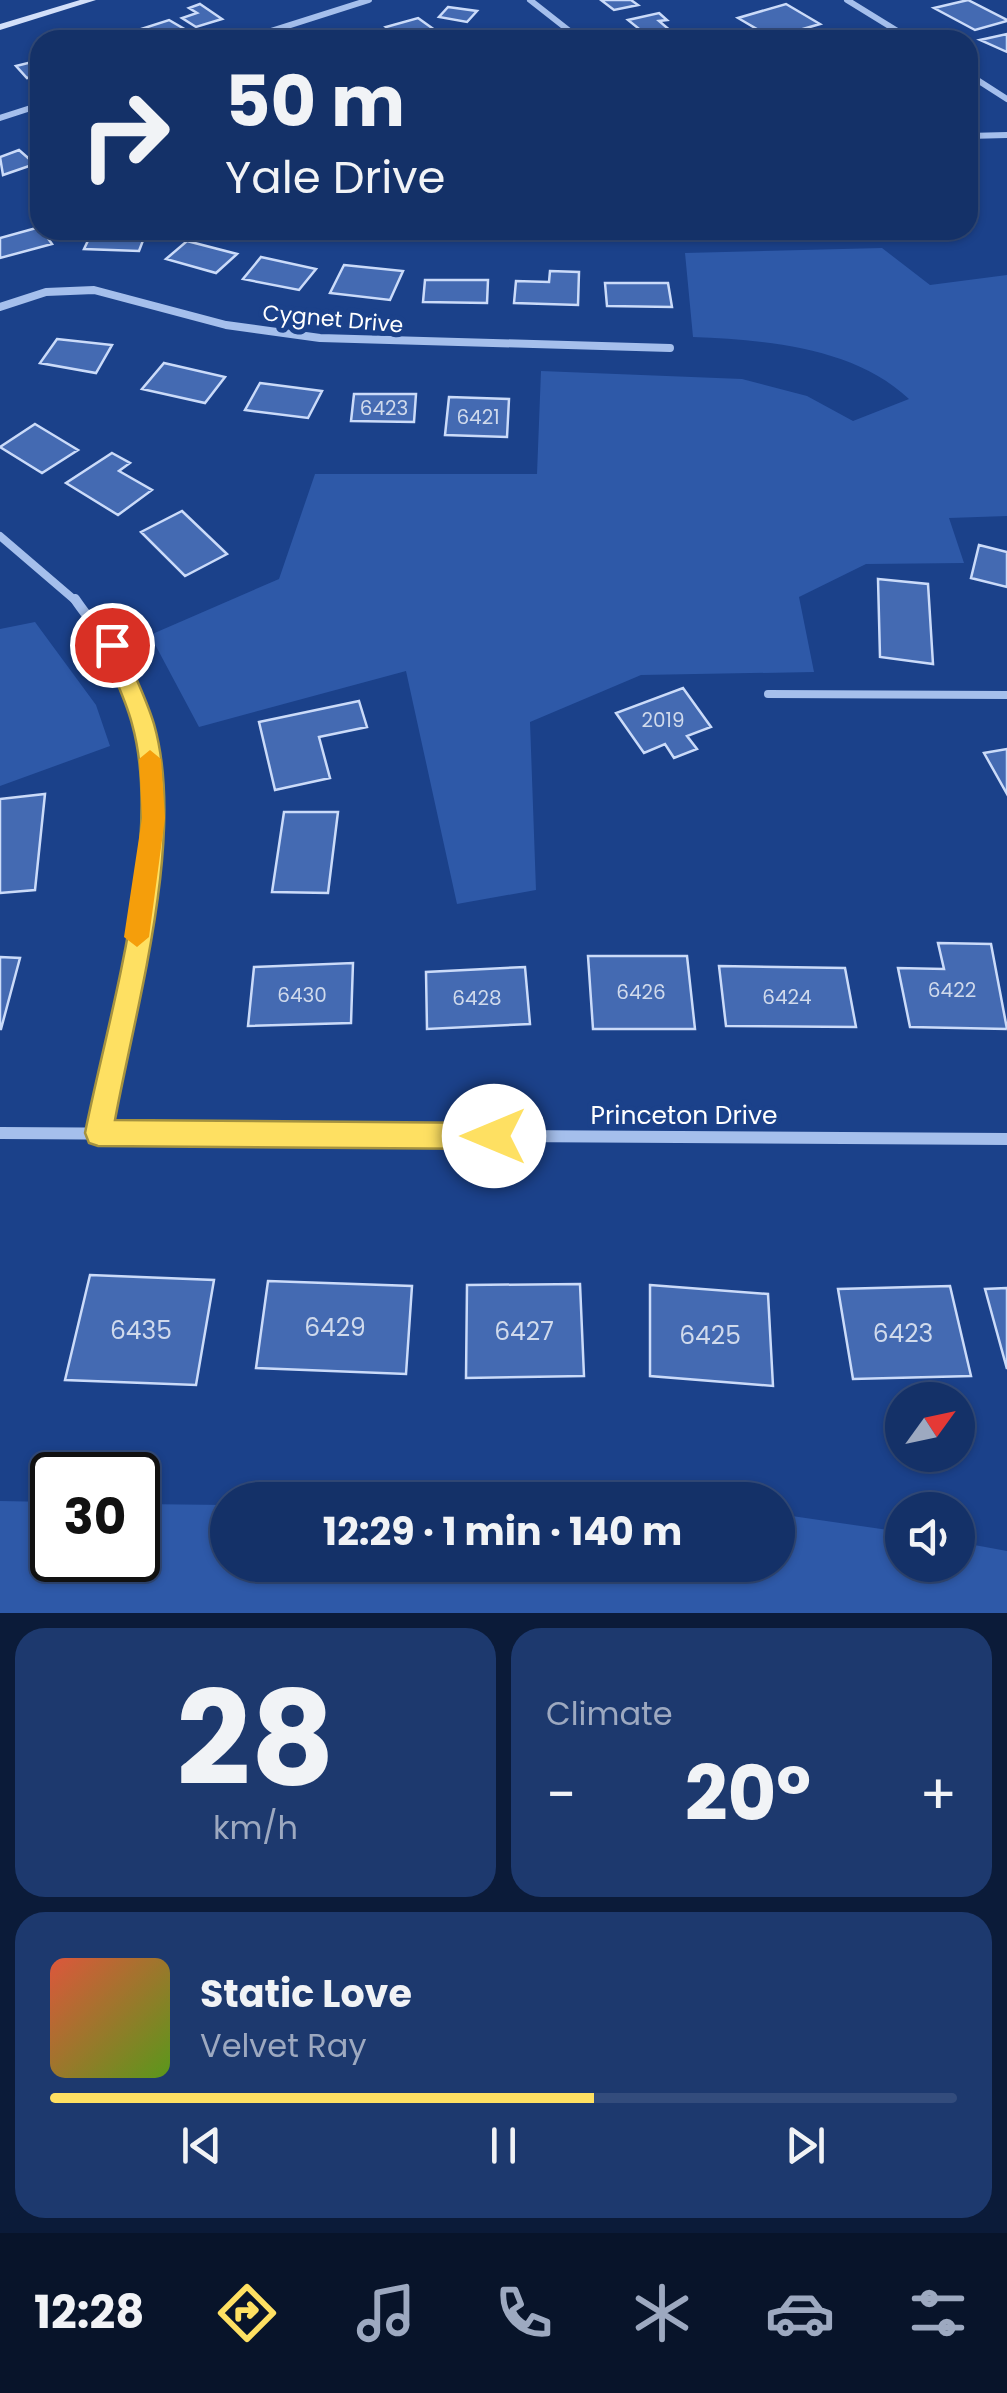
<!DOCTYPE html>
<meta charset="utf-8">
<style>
:root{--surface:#143168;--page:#1d396e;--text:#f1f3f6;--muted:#9da9c0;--line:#334c7c;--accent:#fee062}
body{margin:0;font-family:Poppins,sans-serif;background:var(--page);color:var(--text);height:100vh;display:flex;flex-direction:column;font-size:38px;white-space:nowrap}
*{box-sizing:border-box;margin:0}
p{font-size:32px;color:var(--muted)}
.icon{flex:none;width:55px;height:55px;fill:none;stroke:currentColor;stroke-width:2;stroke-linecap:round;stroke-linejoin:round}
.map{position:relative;height:1613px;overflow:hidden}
.drawer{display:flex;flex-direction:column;gap:15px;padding:15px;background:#0b1b39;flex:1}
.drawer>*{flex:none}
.top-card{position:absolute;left:30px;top:30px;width:948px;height:210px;border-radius:30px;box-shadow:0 2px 8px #0004,0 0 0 2px var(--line);background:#143168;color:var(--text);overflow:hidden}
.needle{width:65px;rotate:57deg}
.tools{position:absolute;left:885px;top:1382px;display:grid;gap:20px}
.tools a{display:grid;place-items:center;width:90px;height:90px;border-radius:50%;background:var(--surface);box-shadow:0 2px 8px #0004,0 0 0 2px var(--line);font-size:50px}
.speed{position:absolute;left:30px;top:1452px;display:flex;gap:20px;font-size:50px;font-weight:700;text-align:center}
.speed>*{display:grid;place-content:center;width:130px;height:130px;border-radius:50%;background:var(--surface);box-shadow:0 2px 8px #0004,0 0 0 2px var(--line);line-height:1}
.speed .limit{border:5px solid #111;border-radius:15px;background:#fff;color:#111}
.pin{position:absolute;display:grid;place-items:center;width:85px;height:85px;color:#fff;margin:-42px;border:5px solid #fff;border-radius:50%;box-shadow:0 2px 10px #0007}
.me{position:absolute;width:110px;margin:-55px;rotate:270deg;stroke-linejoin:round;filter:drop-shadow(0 0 8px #0008)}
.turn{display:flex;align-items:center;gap:35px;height:210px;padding:0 30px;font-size:45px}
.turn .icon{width:130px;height:130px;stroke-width:2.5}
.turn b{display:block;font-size:70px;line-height:85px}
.big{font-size:75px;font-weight:700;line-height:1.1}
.drawer .widget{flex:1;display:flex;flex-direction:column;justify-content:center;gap:15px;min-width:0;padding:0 35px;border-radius:30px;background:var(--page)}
.drawer .dial{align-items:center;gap:0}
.dial b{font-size:130px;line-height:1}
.song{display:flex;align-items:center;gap:30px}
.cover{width:120px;height:120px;border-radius:15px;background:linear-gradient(135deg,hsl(10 70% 55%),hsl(90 70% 35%))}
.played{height:10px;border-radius:5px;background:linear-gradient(90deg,var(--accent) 60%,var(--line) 60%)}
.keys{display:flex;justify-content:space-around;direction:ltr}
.heat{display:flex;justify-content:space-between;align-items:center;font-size:55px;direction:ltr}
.drawer .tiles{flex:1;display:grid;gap:15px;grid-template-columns:1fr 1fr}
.widget:last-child{grid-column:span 2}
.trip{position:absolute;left:210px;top:1482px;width:585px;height:100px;border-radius:50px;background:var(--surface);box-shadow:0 2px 8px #0004,0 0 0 2px var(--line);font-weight:700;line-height:100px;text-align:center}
.menu{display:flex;height:160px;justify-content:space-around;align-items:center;background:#08142a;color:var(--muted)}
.menu .icon{width:70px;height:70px}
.menu .active{color:var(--accent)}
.menu b{font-size:45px;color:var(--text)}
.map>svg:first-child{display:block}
.green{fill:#2e59a8}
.building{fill:#446ab2;stroke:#cbdbf9;stroke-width:2.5}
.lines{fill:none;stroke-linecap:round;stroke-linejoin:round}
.lane{stroke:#a5bfec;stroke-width:8}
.street-far3{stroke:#a5bfec;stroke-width:6}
.street-far2{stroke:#a5bfec;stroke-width:8}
.street-far1{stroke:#a5bfec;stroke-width:10}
.street{stroke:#a5bfec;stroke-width:12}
.secondary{fill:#d2dff9;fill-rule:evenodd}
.route{fill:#fee062;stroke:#a59240;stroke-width:2.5}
.slow{fill:#f59e0b}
.labels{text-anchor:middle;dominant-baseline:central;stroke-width:10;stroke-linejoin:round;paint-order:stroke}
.number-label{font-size:20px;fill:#d0daec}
.far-street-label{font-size:22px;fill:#fff;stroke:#1b418a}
.street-label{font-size:25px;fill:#fff;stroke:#1b418a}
.near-number-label{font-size:25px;fill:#d0daec}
</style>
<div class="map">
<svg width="1007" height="1613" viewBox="0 0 1007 1613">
<rect width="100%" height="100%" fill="#1b418a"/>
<!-- green -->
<path class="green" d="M 882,248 L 930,285 L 1007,275 L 1007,516 L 949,518 L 964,563 L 866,564 L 799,597 L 814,672 L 641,675 L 530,722 L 536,890 L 457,904 L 406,671 L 199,727 L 150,635 L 279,579 L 315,474 L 537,474 L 541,371 L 742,379 L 807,396 L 853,421 L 909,399 C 854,347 766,340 693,337 L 685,253 Z
M 35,622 L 96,705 L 110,746 L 0,786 L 0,629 Z
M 0,1501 L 52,1502 L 52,1560 L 138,1560 L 138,1504 L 227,1505 L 228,1565 L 778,1565 L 778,1514 L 902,1532 L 902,1565 L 958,1565 L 958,1542 L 1007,1551 L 1007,1613 L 0,1613 Z"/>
<!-- building -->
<path class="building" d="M 601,0 L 631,0 L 638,5 L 614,10 Z
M 968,0 L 1007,20 L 1007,21 L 975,30 L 934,8 Z
M 200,4 L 222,19 L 196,27 L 182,18 L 197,13 L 189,8 Z
M 786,4 L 820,24 L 772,38 L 738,18 Z
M 448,7 L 477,11 L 467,22 L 439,17 Z
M 659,13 L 667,20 L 659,21 L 672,32 L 649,37 L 628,20 Z
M 418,18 L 432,28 L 401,37 L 386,27 Z
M 169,20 L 186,30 L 155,40 L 144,40 L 132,32 Z
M 503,30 L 516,40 L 464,40 Z
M 1007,34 L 1007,52 L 980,40 Z
M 40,60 L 40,75 L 27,78 L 16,66 Z
M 19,150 L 35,164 L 3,175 L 0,157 Z
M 40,227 L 52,244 L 0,258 L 0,238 Z
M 93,230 L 147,230 L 139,251 L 84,249 Z
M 187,241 L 237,254 L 216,273 L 166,259 Z
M 261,257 L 316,269 L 299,290 L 243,279 Z
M 344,265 L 403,271 L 390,300 L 330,293 Z
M 550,271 L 579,272 L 578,305 L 514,303 L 516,281 L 549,282 Z
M 425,280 L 488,280 L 487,303 L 423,302 Z
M 605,283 L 668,283 L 672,307 L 607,306 Z
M 57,339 L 112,345 L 96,373 L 40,363 Z
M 164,363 L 225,377 L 205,403 L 142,389 Z
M 260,383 L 322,391 L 308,418 L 245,410 Z
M 354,394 L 416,394 L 414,422 L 351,421 Z
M 449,397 L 509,399 L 507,437 L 445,435 Z
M 35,424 L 78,450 L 42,473 L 0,447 Z
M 112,453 L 130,463 L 119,471 L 152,490 L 118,515 L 66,483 Z
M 182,511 L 227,554 L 185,576 L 141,532 Z
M 979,545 L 1007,552 L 1007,587 L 971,578 Z
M 878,579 L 928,584 L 933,664 L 880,657 Z
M 683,688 L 711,727 L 687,736 L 697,749 L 674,758 L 665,744 L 644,753 L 616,713 Z
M 359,701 L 367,727 L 319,737 L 330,778 L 275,790 L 259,722 Z
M 1007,749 L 1007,794 L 984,753 Z
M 45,794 L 35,890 L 0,893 L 0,799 Z
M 284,812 L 338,812 L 328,893 L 272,892 Z
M 938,943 L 991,944 L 1007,1029 L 910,1027 L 898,968 L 944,969 Z
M 588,956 L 687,956 L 695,1029 L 593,1029 Z
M 0,957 L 20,958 L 1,1029 L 0,1029 Z
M 353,963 L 351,1023 L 248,1026 L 254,967 Z
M 719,966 L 845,968 L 856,1027 L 726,1026 Z
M 525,967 L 530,1024 L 427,1029 L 426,972 Z
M 90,1275 L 214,1280 L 196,1385 L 65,1380 Z
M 268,1281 L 412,1286 L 406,1374 L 256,1368 Z
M 580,1284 L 584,1376 L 466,1378 L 467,1285 Z
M 650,1285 L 768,1294 L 773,1386 L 650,1376 Z
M 950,1286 L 971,1376 L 853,1379 L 838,1289 Z
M 1007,1288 L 1007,1369 L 985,1289 Z"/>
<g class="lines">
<!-- lane -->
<path class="lane" d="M 768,694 L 1007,695"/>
<!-- street-far3 -->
<path class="street-far3" d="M 530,0 L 581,40
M 847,0 L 912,40
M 243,40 L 369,0
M 968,74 L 1007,99
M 0,118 L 40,105
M 968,136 L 1007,135"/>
<!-- street-far2 -->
<path class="street-far2" d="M 0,307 L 46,292 L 94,290 L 226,325 L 320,338 L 670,348
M 0,536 L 77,602"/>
<!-- street-far1 -->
<path class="street-far1" d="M 75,599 C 89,620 109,641 119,663 C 175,783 144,919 117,1042"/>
<!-- street -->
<path class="street" d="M 0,1133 L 1007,1139
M 98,1133 L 118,1040"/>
<!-- secondary -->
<path class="secondary" d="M 80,0 L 96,0 L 0,30 L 0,24 Z"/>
</g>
<!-- route -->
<path class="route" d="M 112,638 L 122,645 C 132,671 146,697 154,724 C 186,836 136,1006 115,1120 L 494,1123 L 503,1126 L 507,1136 L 503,1145 L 494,1149 L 98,1146 L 89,1143 L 85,1133 C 108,1017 164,838 132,724 C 125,697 111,671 101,645 Z"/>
<!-- slow -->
<path class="slow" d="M 150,750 L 161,759 L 165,818 L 149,937 L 137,947 L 124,937 L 142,818 L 139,759 Z"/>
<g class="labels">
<!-- number labels -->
<g class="number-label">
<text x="384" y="408">6423</text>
<text x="478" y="417">6421</text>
<text x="663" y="720">2019</text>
<text x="952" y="990">6422</text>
<text x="641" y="992">6426</text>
<text x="302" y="995">6430</text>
<text x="787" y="997">6424</text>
<text x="477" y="998">6428</text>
</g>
<!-- far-street labels -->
<g class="far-street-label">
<text transform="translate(333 319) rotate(5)">Cygnet Drive</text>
</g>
<!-- street labels -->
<g class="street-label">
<text x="684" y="1115">Princeton Drive</text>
</g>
<!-- near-number labels -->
<g class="near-number-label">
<text x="335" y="1327">6429</text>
<text x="141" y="1330">6435</text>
<text x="524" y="1331">6427</text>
<text x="903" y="1333">6423</text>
<text x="710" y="1335">6425</text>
</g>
</g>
</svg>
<div class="tools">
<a><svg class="needle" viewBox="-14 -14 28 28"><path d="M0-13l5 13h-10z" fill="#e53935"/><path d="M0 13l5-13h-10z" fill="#9da9c0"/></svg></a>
<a><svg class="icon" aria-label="sound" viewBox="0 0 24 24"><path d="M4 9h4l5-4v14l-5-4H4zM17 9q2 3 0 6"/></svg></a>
</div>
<div class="speed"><div class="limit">30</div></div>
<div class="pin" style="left:112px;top:645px;background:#d93025"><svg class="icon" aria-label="arrive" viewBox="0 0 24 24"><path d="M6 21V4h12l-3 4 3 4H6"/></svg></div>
<svg class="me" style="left:494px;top:1136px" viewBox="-20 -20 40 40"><circle r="19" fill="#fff"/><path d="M0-13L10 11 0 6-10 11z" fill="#fee062"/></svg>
<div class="trip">12:29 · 1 min · 140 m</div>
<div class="top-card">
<div class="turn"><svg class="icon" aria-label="right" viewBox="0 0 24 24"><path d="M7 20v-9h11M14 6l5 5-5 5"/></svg><div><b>50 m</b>Yale Drive</div></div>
</div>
</div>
<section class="drawer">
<div class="tiles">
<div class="widget dial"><b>28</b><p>km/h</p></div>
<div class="widget"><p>Climate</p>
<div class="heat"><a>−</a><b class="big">20°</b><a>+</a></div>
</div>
<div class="widget">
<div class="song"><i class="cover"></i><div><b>Static Love</b><p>Velvet Ray</p></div></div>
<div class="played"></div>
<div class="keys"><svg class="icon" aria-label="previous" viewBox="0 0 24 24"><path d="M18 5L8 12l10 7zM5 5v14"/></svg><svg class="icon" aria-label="pause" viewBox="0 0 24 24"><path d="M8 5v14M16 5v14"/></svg><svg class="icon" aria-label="next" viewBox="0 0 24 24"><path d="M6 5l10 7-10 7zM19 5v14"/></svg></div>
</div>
</div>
</section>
<nav class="menu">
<b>12:28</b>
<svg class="icon active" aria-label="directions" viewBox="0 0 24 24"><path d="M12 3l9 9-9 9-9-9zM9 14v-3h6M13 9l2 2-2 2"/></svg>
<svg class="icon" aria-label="music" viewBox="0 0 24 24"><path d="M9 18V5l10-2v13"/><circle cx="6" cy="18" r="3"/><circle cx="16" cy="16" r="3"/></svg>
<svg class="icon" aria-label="phone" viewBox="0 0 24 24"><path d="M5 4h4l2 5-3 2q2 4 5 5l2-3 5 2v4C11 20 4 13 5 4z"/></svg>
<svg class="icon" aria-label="climate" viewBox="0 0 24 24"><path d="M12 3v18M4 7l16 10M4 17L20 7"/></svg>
<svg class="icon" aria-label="car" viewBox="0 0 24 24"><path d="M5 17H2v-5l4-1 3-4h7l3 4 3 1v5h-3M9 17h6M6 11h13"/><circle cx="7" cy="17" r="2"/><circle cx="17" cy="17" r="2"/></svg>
<svg class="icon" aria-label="filters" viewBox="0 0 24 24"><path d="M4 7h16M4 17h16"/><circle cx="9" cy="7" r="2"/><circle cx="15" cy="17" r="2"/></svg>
</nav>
